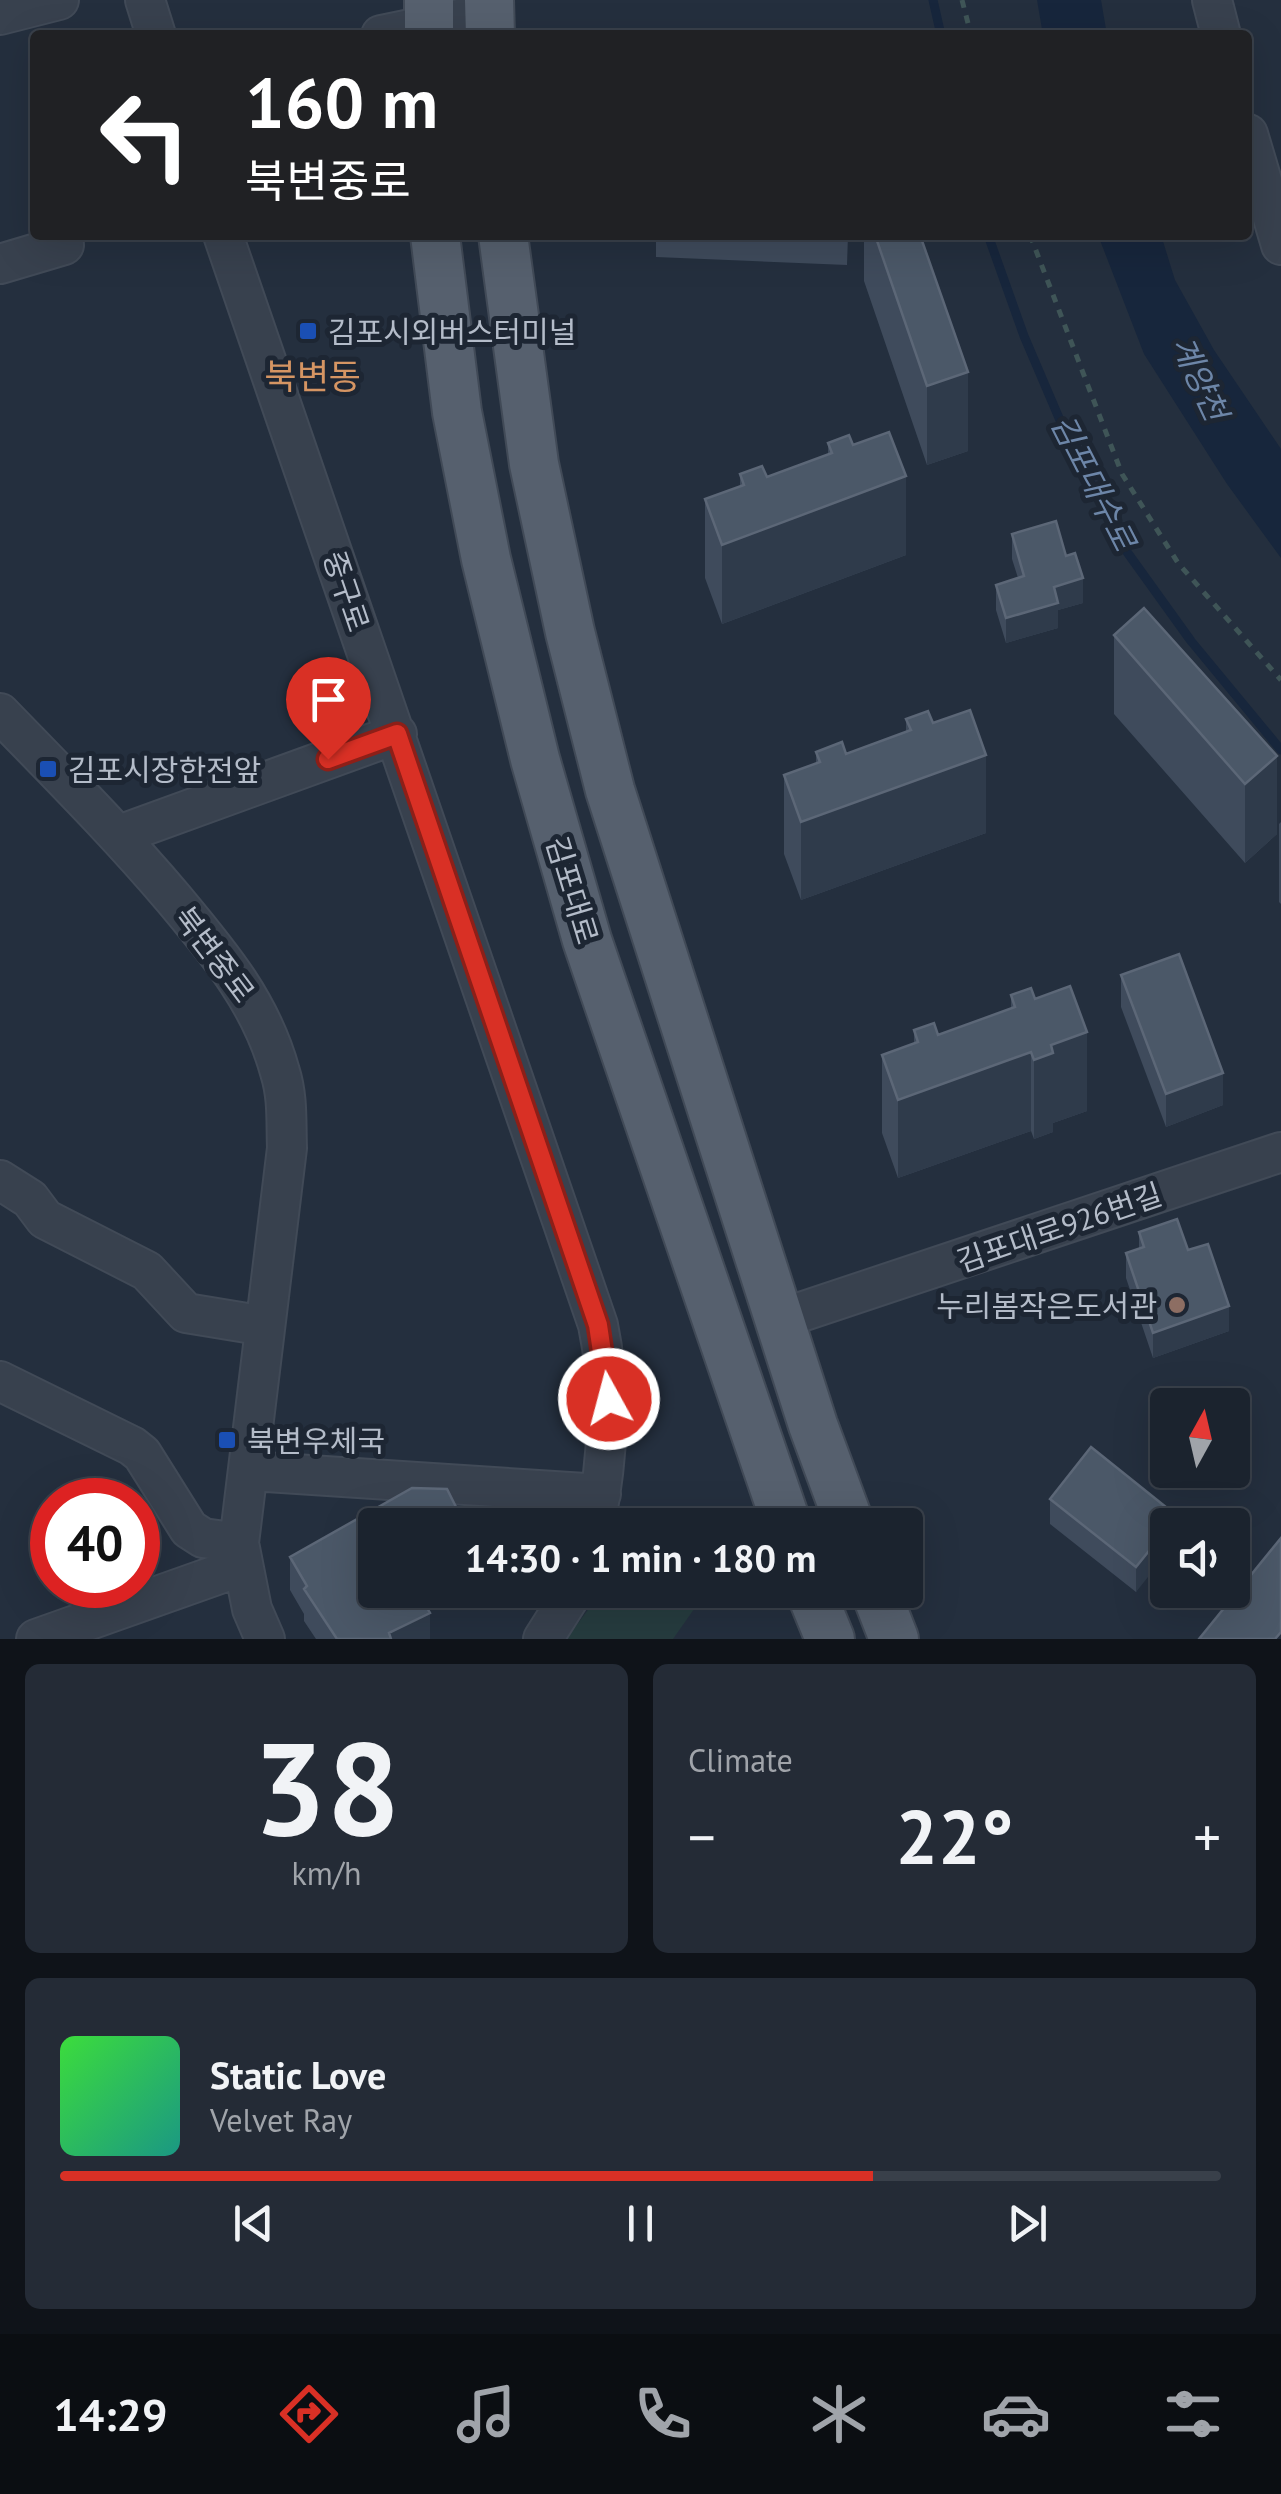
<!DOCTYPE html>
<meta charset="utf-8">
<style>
:root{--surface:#1b232e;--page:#242b36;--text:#f1f3f6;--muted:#a0a4aa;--line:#39404a;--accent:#d93025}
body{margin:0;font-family:"PT Sans","Noto Sans KR",sans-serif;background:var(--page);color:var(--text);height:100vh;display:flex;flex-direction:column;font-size:38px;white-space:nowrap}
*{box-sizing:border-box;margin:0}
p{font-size:32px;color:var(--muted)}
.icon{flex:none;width:55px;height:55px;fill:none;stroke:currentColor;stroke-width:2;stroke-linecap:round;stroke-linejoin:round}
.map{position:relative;height:1639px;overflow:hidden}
.side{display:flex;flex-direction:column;gap:25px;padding:25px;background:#0f1319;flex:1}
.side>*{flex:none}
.banner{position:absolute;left:30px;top:30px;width:1222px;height:210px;border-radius:10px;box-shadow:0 10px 40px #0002,0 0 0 2px var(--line);background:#202124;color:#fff;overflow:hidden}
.needle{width:65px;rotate:8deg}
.buttons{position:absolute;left:1150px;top:1388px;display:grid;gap:20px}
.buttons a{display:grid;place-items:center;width:100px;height:100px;border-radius:10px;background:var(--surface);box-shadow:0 10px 40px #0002,0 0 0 2px var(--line);font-size:50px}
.speed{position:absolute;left:30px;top:1478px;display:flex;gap:20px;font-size:50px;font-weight:700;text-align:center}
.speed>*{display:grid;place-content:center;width:130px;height:130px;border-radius:50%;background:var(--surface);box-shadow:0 10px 40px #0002,0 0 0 2px var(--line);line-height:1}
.speed .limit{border:15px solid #d22;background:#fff;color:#111}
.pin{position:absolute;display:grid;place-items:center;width:85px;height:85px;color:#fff;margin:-102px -42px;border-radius:50% 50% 50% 0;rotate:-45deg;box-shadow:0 0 10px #0007}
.pin .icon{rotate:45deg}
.me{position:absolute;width:110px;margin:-55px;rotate:353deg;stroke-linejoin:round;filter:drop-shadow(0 0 8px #0008)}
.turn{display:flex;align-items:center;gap:35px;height:210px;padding:0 50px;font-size:45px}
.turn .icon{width:130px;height:130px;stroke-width:2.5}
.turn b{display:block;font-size:70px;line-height:85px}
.big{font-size:75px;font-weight:700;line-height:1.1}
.side .tile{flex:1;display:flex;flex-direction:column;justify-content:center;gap:15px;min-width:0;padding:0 35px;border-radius:15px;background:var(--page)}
.side .dial{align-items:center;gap:0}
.dial b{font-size:130px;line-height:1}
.song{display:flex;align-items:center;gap:30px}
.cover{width:120px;height:120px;border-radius:15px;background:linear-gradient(135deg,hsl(120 70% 55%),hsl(170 70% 35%))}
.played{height:10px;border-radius:5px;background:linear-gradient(90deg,var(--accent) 70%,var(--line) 70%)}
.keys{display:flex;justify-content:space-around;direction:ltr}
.heat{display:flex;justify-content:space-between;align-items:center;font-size:55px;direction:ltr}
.side .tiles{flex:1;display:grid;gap:25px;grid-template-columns:1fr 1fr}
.tile:last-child{grid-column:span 2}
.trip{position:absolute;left:358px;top:1508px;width:565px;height:100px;border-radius:10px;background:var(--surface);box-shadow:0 10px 40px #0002,0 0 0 2px var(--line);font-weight:700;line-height:100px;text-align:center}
.tab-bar{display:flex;height:160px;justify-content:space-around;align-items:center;background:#0b0e12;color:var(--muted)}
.tab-bar .icon{width:70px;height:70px}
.tab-bar .active{color:var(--accent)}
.tab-bar b{font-size:45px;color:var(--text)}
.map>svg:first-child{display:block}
.green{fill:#263c3f}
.water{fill:#17263c}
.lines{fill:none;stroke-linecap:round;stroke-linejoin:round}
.stream{stroke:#17263c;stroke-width:9}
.minor-casing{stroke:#414a57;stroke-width:42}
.major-casing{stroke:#414a57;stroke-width:52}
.path{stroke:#3f5557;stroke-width:5;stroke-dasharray:8 8;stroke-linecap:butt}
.minor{stroke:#38414e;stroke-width:38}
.major{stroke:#56606e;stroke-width:48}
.wall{fill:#3f4b5c}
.shaded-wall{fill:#2f3b4b}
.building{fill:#4b5868;stroke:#5c6777;stroke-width:2.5}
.route-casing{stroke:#8d1f18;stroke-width:25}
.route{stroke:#d93025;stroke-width:18}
.transit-dot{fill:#1a4fb4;stroke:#1d2633;stroke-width:4}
.education-dot{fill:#8d6e63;stroke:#1d2633;stroke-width:4}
.labels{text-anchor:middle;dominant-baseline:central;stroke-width:10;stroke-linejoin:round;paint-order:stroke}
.poi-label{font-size:30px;fill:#b4bcc9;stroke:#1d2633;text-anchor:start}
.street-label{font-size:30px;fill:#b4bcc9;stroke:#1d2633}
.water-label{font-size:32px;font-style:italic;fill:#6d86a8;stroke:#1d2633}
.quarter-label{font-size:35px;fill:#d59563;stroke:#1d2633}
</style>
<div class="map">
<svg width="1281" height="1639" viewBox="0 0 1281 1639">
<rect width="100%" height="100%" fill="#242f3e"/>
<!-- green -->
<path class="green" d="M 603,1590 L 684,1590 L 699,1602 L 673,1639 L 566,1639 Z"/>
<!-- water -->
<path class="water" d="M 1037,0 L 1101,0 L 1107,35 L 1043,35 Z
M 1098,235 L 1161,235 L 1175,280 L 1214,350 L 1281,449 L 1281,558 L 1227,484 L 1144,354 Z"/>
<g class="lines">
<!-- stream -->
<path class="stream" d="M 933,0 L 941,35
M 988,235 L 1024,336 L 1065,432 L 1122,545 L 1191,641 L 1281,750"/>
<defs>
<path id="minor" d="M 145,0 L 156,35
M 1212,0 L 1221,35
M 0,15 L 59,0
M 381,35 L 488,13
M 1248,134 L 1281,245
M 223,235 L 598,1325 C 612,1393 608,1457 595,1525
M 0,264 L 64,245
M 0,713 C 59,774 118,833 173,898 C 218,952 261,1002 280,1072 C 288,1097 286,1122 287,1148 L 239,1543 L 252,1609 L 265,1639
M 119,835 L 397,734
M 0,1180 L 30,1199 L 45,1219 L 147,1271 L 186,1313 L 265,1326
M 780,1319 L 1281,1152
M 0,1381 L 132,1446 L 142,1454 L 189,1529 L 203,1538 L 239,1543
M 249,1471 L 601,1494
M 36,1639 L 242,1566
M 543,1639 L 574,1590"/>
<path id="major" d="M 429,0 L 429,35
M 489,0 L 490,35
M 435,235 L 457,412 L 486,559 L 535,759 L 587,940 L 787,1525
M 503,235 L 534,464 L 570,632 L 610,790 L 813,1425 L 850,1525
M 810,1590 L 830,1639
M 875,1590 L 894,1639"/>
</defs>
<!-- minor casing -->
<use href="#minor" class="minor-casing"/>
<!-- major casing -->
<use href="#major" class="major-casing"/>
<!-- path -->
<path class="path" d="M 962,0 L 971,35
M 1030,235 L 1122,474 L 1178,563 L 1281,680"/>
<!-- minor -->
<use href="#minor" class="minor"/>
<!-- major -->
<use href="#major" class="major"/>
</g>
<!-- wall -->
<path class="wall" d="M 656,235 L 848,235 L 847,265 L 656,257 Z
M 864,235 L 920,235 L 968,451 L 927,465 L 864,281 Z
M 828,443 L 906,555 L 722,624 L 705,578 L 705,499 L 740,486 L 740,474 L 767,477 L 828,454 Z
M 1012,534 L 1066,556 L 1083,603 L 1058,610 L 1058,628 L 1006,643 L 996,610 L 996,585 L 1018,578 L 1012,559 Z
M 1144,608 L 1277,834 L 1245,863 L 1114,714 L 1114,635 Z
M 906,719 L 933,723 L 986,833 L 801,900 L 784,854 L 784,775 L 816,763 L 816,752 L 846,754 L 906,732 Z
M 1281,822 L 1281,904 L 1279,902 L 1279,824 Z
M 1121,975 L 1223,1105 L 1166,1127 L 1121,1007 Z
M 1011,995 L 1035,999 L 1087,1111 L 1053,1123 L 1053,1132 L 1034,1139 L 1031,1131 L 898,1178 L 882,1133 L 882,1055 L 914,1043 L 914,1030 L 938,1035 L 1011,1009 Z
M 1139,1232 L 1188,1250 L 1229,1331 L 1153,1358 L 1126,1278 L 1126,1253 L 1139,1248 Z
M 1050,1499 L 1177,1525 L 1136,1592 L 1050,1524 Z
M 375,1525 L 430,1639 L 316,1639 L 304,1621 L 304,1614 L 290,1590 L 290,1557 Z"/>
<!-- shaded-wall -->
<path class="shaded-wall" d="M 968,372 L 968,451 L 927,465 L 927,386 Z
M 906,476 L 906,555 L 722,624 L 722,545 Z
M 1083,578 L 1083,603 L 1058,610 L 1058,628 L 1006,643 L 1006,618 L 1054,587 Z
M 986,755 L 986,833 L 801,900 L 801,822 Z
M 1277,756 L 1277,834 L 1245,863 L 1245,784 Z
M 1087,1032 L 1087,1111 L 1053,1123 L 1053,1132 L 1034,1139 L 1034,1060 L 1051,1045 Z
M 1031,1052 L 1031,1131 L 898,1178 L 898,1100 Z
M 1223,1073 L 1223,1105 L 1166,1127 L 1166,1094 Z
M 1229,1306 L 1229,1331 L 1153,1358 L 1153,1333 Z
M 1168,1527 L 1168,1552 L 1136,1592 L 1136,1567 Z
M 430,1613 L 430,1639 L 389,1639 L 389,1633 Z"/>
<!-- building -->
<path class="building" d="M 875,235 L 920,235 L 968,372 L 927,386 Z
M 889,432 L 906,476 L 722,545 L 705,499 L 744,485 L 740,474 L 762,466 L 767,477 L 832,453 L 828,443 L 849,435 L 853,445 Z
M 1056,521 L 1066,556 L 1075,553 L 1083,578 L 1054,587 L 1058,603 L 1006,618 L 996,585 L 1024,576 L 1012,534 Z
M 1144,608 L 1277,756 L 1245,784 L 1114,635 Z
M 970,710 L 986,755 L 801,822 L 784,775 L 820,762 L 816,752 L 842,742 L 846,754 L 911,730 L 906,719 L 928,711 L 933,723 Z
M 1179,954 L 1223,1073 L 1166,1094 L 1121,975 Z
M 1070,986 L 1087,1032 L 1051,1045 L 1053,1053 L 1034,1060 L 1031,1052 L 898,1100 L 882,1055 L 918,1042 L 914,1030 L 934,1023 L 938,1035 L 1015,1007 L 1011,995 L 1031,988 L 1035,999 Z
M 1177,1219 L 1188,1250 L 1208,1244 L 1229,1306 L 1153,1333 L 1126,1253 L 1144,1247 L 1139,1232 Z
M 1091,1447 L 1177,1516 L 1169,1525 L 1168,1525 L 1168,1527 L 1136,1567 L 1050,1499 Z
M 412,1488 L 447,1489 L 465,1525 L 375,1525 L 375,1590 L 417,1590 L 430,1613 L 389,1633 L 391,1639 L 337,1639 L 304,1589 L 307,1586 L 290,1557 Z
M 1281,1538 L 1281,1632 L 1275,1639 L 1199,1639 Z"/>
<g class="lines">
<defs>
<path id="route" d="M 328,759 L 397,734 L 598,1325 L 609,1399"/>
</defs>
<!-- route casing -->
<use href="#route" class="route-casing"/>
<!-- route -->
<use href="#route" class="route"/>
</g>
<!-- markers -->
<g class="transit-dot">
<rect x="298" y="321" width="20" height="20" rx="5"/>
<rect x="38" y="759" width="20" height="20" rx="5"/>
<rect x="217" y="1430" width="20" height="20" rx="5"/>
</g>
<circle class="education-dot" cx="1177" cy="1305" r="10"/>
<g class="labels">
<!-- poi labels -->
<g class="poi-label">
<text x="328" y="331">김포시외버스터미널</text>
<text x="68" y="769">김포시장한전앞</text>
<text x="1157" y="1305" text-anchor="end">누리봄작은도서관</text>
<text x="247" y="1440">북변우체국</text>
</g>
<!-- street labels -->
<g class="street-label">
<text transform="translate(347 591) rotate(71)">중구로</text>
<text transform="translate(573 890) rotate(73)">김포대로</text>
<text transform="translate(215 954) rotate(53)">북변중로</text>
<text transform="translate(1059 1227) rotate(-19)">김포대로926번길</text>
</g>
<!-- water labels -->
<g class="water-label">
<text transform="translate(1200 378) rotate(65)">계양천</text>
<text transform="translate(1094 482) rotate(63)">김포대수로</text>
</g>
<!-- quarter labels -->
<g class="quarter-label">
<text x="313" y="376">북변동</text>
</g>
</g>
</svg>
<div class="buttons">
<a><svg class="needle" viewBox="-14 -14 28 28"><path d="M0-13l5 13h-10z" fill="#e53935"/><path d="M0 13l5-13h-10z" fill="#a0a4aa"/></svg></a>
<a><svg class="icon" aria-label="sound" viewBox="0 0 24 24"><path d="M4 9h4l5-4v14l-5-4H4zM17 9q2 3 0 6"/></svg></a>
</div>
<div class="speed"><div class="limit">40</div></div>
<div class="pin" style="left:328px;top:759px;background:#d93025"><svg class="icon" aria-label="arrive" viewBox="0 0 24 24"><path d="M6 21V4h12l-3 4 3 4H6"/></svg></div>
<svg class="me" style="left:609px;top:1399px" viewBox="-20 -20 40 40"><circle r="17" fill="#d93025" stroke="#fff" stroke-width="3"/><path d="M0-11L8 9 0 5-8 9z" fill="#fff"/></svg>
<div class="trip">14:30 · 1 min · 180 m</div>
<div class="banner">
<div class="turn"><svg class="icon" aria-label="left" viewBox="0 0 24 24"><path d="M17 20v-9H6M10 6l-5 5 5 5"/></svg><div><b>160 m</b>북변중로</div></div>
</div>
</div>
<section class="side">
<div class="tiles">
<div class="tile dial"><b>38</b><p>km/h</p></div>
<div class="tile"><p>Climate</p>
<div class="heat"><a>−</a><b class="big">22°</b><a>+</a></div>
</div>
<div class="tile">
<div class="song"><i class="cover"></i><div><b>Static Love</b><p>Velvet Ray</p></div></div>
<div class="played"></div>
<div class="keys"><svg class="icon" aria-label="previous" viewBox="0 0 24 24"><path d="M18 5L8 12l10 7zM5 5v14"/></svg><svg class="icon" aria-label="pause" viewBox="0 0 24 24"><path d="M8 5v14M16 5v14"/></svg><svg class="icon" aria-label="next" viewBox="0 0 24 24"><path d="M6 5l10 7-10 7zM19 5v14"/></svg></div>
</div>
</div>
</section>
<nav class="tab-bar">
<b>14:29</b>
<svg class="icon active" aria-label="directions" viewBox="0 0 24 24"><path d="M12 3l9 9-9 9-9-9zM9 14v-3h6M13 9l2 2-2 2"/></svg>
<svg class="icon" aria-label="music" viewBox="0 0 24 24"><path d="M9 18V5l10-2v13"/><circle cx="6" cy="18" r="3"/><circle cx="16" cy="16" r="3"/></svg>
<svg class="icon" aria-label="phone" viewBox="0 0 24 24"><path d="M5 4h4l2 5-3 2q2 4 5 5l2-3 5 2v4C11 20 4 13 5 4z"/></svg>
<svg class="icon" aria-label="climate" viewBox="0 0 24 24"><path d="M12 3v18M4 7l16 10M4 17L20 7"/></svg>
<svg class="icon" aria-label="car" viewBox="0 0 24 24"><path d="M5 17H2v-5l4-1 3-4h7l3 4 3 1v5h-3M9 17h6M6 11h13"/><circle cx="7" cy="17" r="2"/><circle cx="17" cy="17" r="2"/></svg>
<svg class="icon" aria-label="filters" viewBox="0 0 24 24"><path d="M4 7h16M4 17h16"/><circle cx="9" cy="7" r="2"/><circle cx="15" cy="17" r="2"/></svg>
</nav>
